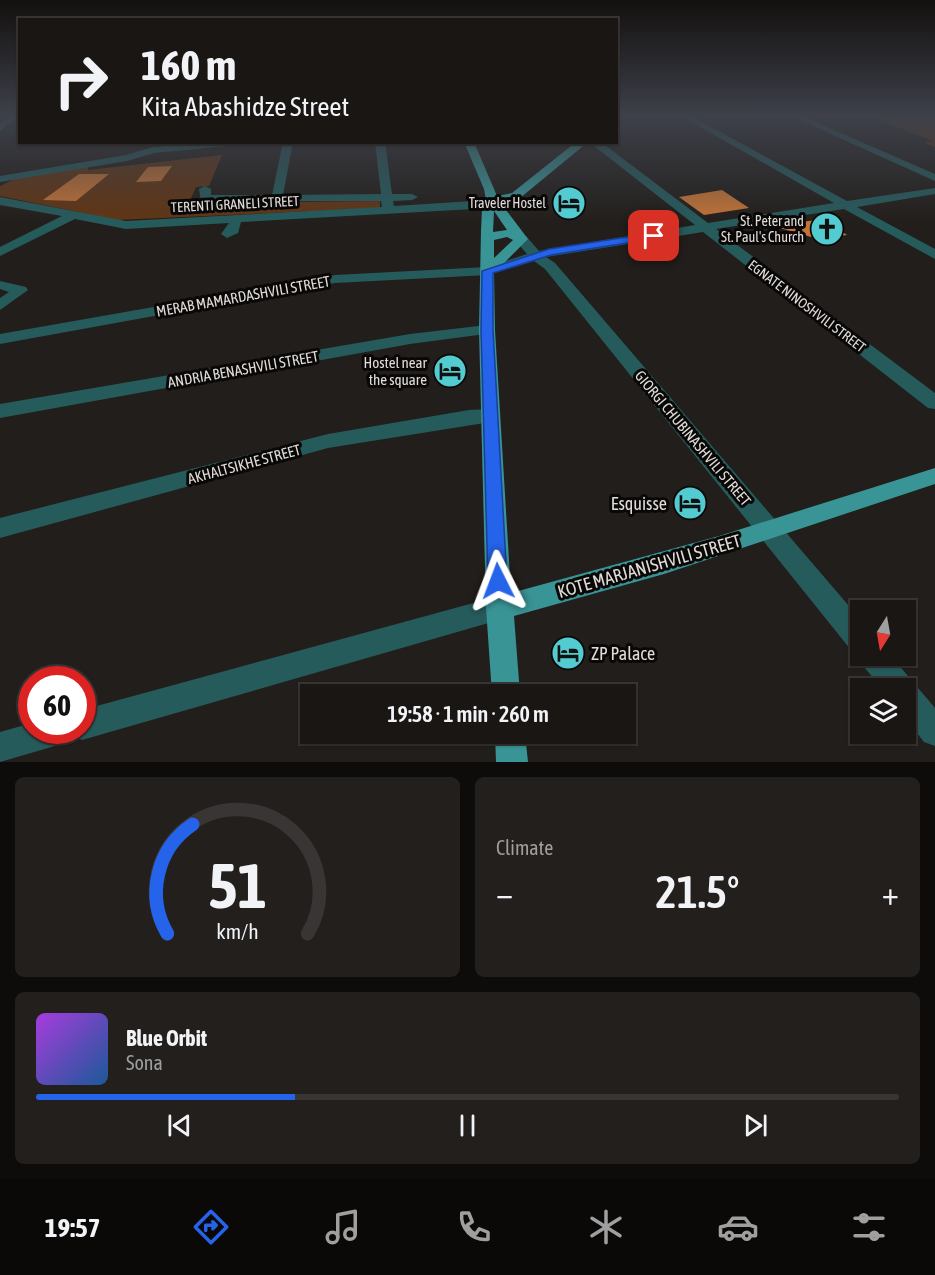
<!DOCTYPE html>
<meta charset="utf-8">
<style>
:root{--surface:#1a1614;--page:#231f1d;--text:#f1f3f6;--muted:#9f9fa0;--line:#383534;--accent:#2563eb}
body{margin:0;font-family:"Asap Condensed",sans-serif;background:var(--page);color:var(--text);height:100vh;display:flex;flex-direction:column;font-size:22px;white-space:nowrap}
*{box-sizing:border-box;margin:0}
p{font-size:20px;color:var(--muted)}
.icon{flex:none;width:33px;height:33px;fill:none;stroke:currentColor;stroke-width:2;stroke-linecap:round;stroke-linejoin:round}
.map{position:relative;height:762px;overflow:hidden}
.drawer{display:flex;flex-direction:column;gap:15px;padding:15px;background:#0e0c0b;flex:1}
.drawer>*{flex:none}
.top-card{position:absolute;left:18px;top:18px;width:600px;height:126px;border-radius:0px;box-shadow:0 2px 4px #0004,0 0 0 2px var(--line);background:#1a1614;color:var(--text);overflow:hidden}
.needle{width:39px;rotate:191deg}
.tools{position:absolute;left:850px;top:600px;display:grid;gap:12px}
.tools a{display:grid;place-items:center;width:66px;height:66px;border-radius:0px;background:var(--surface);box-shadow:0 2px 4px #0004,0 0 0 2px var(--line);font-size:30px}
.speed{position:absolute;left:18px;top:666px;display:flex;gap:12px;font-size:30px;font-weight:700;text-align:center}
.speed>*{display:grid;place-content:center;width:78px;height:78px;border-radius:50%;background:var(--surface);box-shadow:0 2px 4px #0004,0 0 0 2px var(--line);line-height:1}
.speed .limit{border:9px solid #d22;background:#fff;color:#111}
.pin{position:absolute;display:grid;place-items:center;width:51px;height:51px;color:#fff;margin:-26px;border-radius:12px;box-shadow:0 3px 9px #0006}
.me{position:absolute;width:66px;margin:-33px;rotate:357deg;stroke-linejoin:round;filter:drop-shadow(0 0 4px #0008)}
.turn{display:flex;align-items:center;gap:21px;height:126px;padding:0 24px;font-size:27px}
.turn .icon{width:78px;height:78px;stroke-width:2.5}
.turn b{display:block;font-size:42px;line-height:51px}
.big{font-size:45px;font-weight:600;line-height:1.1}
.drawer .card{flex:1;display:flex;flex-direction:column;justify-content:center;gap:9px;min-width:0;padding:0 21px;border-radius:9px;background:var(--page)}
.drawer .dial{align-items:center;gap:0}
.dial svg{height:156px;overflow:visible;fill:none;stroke:var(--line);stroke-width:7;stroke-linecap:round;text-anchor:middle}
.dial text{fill:var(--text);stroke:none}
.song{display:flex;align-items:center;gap:18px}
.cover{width:72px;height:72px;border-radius:9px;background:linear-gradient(135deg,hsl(280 70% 55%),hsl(210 70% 35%))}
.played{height:6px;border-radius:3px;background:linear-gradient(90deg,var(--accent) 30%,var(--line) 30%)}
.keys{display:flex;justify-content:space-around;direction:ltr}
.heat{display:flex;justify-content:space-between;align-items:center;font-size:33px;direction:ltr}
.drawer .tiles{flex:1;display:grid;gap:15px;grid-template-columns:1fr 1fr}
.card:last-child{grid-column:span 2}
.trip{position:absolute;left:300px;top:684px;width:336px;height:60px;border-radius:0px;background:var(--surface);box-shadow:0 2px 4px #0004,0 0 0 2px var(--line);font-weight:600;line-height:60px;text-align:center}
.menu{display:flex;height:96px;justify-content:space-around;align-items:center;background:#0a0908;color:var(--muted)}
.menu .icon{width:42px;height:42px}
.menu .current{color:var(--accent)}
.menu b{font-size:27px;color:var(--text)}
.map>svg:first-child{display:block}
.green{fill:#613514}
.building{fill:#c27337}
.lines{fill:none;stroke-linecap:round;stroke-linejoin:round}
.minor{fill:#265b5c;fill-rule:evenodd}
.major{fill:#399496;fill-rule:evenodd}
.route{fill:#2563eb;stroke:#184099;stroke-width:1.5}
.labels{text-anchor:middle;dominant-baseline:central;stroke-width:6;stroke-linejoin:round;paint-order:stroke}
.far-poi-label{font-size:14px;fill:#e0dcda;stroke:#0a0807;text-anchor:end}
.far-street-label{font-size:14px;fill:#e0dcda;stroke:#0a0807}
.street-label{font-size:15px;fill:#e0dcda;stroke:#0a0807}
.poi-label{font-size:15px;fill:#e0dcda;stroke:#0a0807;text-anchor:end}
.near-poi-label{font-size:18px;fill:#e0dcda;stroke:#0a0807;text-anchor:end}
.near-street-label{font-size:18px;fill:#e0dcda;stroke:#0a0807}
</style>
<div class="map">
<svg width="935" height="762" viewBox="0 0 935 762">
<rect width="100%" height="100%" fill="#221e1b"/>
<!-- green -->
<path class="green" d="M 869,116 L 935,116 L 935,147 L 925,143 L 933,141 Z
M 222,155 L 209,186 L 196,187 L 189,203 L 380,201 L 380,208 L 117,220 L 0,196 L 0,186 L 19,177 L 88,165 L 88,170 Z"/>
<!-- building -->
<path class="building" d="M 172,166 L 161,181 L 136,182 L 148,167 Z
M 79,174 L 109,174 L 76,201 L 43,200 Z
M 722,190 L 749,208 L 704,215 L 679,197 Z
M 823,219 L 847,235 L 818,239 L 773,226 Z"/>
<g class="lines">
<!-- minor -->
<path class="minor" d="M 9,116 L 18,116 L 0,131 L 0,123 Z
M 681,116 L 691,116 L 847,201 L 935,188 L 935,194 L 857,207 L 935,249 L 935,259 L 844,209 L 716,229 L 935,393 L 935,409 L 928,408 L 703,232 L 546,257 L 555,263 L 861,620 L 861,656 L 891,656 L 935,708 L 935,746 L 924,742 L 906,719 L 906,688 L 882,688 L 863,666 L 860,654 L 851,650 L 545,269 L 534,261 L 488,275 L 335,283 L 0,344 L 0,334 L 335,275 L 487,267 L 527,254 L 514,239 L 521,235 L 526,236 L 539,251 L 695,225 L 589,142 L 601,142 L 708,223 L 834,203 Z
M 791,116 L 802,116 L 935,174 L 935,181 Z
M 217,142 L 270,142 L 154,153 L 127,161 L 0,182 L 0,176 L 126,155 L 153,147 Z
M 283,142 L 293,142 L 283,195 L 381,194 L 375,142 L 385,142 L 392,194 L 412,194 L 418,197 L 412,200 L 393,201 L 394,206 L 473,201 L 492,196 L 498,200 L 473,209 L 241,222 L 238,233 L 227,238 L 221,234 L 229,223 L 126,229 L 75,219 L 0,256 L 0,247 L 62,216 L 0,205 L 0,197 L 126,221 L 382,207 L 381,201 L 201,201 L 199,189 L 205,186 L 211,189 L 211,195 L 272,195 Z
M 0,281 L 26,287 L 28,290 L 0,310 L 0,298 L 9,292 L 0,289 Z
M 487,325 L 495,330 L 493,333 L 410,344 L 0,418 L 0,404 L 410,334 Z
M 490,409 L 497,411 L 500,416 L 497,421 L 328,448 L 0,538 L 0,518 L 328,434 L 469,410 Z
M 499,596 L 508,599 L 512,608 L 508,617 L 499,620 L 82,740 L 73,736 L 72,741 L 0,762 L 0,732 L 32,723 L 32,730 L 82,730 L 82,710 Z"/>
<!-- major -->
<path class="major" d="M 616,116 L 621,116 L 616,119 Z
M 464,142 L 474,142 L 497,196 L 512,193 L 576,142 L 588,142 L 520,198 L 500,202 L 528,239 L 494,273 L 495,330 L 511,593 L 719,536 L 935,468 L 935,484 L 664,574 L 514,616 L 520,694 L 492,694 L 486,608 L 479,330 L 481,231 L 482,209 L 486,200 L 484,189 ZM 494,211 L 507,230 L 493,232 ZM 507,237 L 513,240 L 494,258 L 494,240 Z
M 495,734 L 525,734 L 528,762 L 496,762 Z"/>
</g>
<!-- sky -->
<linearGradient id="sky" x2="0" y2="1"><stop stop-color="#13100f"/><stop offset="0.52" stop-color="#3e414a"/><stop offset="1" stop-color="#3e414a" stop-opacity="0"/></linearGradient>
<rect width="935" height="223" fill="url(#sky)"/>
<!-- route -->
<path class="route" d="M 654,233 L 659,236 L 658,238 L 551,255 L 493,273 L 493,330 L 507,581 L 504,587 L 498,590 L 491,587 L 488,581 L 481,330 L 482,271 L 549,249 Z"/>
<!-- icons -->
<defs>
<symbol id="hotel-disc" viewBox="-11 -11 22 22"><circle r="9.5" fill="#52ccd0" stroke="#0a0807"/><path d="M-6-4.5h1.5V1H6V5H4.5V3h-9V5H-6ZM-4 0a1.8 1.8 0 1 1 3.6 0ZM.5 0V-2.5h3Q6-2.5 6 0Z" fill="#111"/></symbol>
<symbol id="church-disc" viewBox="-11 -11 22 22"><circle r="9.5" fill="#52ccd0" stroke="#0a0807"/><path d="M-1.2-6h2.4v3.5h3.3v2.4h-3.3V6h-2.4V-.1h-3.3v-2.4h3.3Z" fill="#111"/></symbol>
</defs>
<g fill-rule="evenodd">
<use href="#hotel-disc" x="550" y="184" width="38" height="38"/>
<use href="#church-disc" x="808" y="210" width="38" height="38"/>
<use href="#hotel-disc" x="431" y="352" width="38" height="38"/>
<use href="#hotel-disc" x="671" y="484" width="38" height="38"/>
<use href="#hotel-disc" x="549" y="634" width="38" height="38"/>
</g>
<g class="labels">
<!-- far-poi labels -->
<g class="far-poi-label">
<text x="546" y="203">Traveler Hostel</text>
<text x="804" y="221">St. Peter and<tspan x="804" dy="16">St. Paul's Church</tspan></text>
</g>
<!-- far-street labels -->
<g class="far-street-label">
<text transform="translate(235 204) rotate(-3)">TERENTI GRANELI STREET</text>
<text transform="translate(807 306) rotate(37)">EGNATE NINOSHVILI STREET</text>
</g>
<!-- street labels -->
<g class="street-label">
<text transform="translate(243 296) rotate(-10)">MERAB MAMARDASHVILI STREET</text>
<text transform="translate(243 369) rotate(-10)">ANDRIA BENASHVILI STREET</text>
<text transform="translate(693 438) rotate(50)">GIORGI CHUBINASHVILI STREET</text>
<text transform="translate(244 464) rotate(-15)">AKHALTSIKHE STREET</text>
</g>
<!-- poi labels -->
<g class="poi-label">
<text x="427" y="362">Hostel near<tspan x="427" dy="17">the square</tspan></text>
</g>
<!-- near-poi labels -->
<g class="near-poi-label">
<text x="667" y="503">Esquisse</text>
<text x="591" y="653" text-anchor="start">ZP Palace</text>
</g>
<!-- near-street labels -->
<g class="near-street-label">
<text transform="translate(649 566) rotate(-16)">KOTE MARJANISHVILI STREET</text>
</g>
</g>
</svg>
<div class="tools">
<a><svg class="needle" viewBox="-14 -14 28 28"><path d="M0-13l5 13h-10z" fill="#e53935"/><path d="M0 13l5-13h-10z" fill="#9f9fa0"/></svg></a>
<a><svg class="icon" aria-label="layers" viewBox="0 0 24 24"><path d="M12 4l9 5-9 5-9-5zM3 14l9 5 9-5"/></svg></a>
</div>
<div class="speed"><div class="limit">60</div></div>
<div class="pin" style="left:654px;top:236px;background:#d93025"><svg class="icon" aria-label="arrive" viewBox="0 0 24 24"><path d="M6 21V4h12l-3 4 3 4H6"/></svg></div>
<svg class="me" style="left:498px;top:581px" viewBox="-20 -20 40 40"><path d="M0-17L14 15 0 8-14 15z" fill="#2563eb" stroke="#fff" stroke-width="4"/></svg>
<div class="trip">19:58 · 1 min · 260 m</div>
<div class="top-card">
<div class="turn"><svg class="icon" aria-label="right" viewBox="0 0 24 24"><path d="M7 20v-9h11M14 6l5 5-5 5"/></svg><div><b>160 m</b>Kita Abashidze Street</div></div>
</div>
</div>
<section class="drawer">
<div class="tiles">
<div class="card dial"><svg viewBox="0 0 100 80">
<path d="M14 69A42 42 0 1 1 86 69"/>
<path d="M14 69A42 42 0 0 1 27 13" stroke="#2563eb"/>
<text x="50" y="56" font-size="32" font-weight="700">51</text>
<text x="50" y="72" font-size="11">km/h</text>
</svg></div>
<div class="card"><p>Climate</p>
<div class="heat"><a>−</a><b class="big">21.5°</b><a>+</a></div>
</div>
<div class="card">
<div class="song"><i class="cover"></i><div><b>Blue Orbit</b><p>Sona</p></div></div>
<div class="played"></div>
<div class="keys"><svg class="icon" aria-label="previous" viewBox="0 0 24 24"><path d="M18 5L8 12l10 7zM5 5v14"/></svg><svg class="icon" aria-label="pause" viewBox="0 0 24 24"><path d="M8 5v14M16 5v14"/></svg><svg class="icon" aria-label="next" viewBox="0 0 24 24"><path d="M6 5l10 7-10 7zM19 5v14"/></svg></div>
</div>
</div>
</section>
<nav class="menu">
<b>19:57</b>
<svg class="icon current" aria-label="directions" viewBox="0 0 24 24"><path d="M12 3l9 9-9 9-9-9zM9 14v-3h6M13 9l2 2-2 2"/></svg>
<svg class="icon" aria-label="music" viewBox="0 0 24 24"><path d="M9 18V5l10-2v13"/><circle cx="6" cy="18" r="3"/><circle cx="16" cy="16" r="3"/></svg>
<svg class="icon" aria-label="phone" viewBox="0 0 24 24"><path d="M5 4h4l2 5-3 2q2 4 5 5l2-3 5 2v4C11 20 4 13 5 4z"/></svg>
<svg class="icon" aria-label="climate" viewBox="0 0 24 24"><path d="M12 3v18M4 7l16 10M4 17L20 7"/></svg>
<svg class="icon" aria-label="car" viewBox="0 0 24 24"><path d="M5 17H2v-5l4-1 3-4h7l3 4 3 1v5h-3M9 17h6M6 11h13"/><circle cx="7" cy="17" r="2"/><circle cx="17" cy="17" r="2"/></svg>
<svg class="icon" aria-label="filters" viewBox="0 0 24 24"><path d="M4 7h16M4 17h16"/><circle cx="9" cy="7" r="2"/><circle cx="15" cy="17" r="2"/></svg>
</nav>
